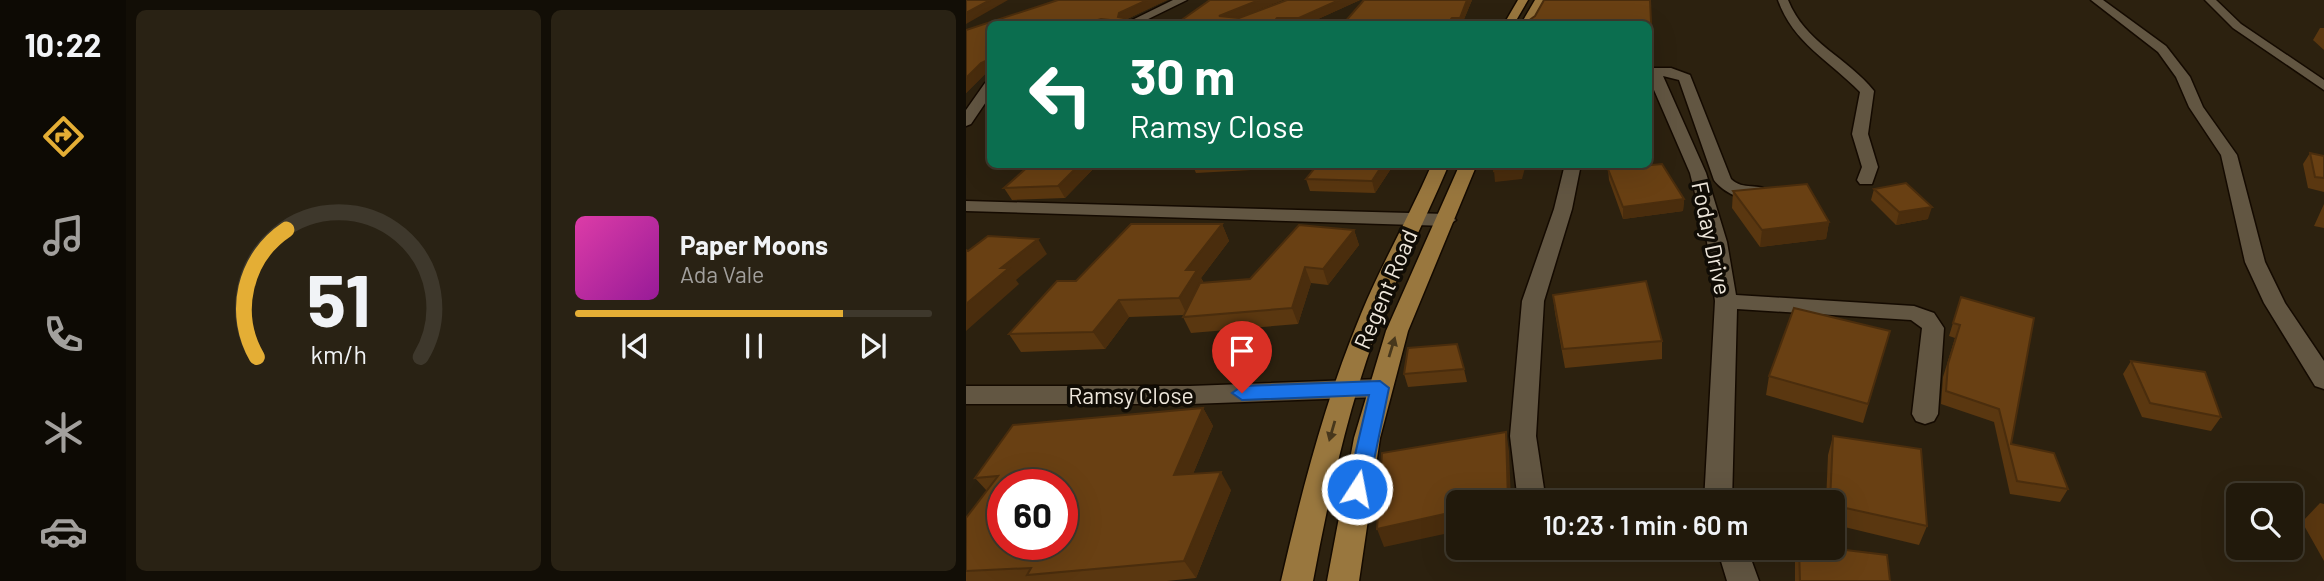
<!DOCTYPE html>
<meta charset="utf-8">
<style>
:root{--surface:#21190b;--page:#292214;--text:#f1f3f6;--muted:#a2a09d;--line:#3e382c;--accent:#e4ae35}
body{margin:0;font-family:Barlow,sans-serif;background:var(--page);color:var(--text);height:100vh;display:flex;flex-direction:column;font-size:26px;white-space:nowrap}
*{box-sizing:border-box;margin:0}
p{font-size:23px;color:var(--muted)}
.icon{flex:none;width:38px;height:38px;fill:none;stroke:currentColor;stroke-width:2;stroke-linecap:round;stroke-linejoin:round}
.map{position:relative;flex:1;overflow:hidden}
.details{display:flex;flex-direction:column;gap:10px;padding:10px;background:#120e06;width:840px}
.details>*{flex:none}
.hud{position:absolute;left:21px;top:21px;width:665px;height:147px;border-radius:10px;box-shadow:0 7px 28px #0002,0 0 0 2px var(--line);background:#0b6e4f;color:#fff;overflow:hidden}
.tools{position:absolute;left:1260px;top:483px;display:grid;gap:14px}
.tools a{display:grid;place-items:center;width:77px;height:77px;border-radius:10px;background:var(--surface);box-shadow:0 7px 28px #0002,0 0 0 2px var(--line);font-size:35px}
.speed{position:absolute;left:21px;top:469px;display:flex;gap:14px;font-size:35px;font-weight:700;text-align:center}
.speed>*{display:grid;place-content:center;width:91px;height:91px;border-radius:50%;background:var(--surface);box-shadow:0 7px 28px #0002,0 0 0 2px var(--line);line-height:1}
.speed .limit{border:10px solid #d22;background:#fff;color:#111}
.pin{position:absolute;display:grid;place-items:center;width:60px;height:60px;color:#fff;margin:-72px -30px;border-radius:50% 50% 50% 0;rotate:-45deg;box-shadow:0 0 7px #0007}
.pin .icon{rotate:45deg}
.me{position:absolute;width:77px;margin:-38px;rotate:11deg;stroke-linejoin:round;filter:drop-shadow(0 0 5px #0008)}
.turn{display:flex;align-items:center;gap:24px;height:147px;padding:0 28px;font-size:32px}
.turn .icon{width:91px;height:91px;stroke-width:2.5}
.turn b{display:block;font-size:49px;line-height:60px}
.details .card{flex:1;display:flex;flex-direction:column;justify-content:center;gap:10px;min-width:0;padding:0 24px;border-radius:10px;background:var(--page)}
.details .dial{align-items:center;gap:0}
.dial svg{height:182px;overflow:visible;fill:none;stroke:var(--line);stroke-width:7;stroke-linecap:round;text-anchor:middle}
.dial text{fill:var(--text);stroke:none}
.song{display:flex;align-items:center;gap:21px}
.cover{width:84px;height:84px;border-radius:10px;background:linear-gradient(135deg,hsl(320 70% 55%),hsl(300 70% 35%))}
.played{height:7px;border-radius:4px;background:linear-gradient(90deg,var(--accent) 75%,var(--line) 75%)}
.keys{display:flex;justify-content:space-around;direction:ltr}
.details .tiles{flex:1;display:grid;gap:10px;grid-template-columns:repeat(2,1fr)}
.trip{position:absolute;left:480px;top:490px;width:399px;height:70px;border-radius:10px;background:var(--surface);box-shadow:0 7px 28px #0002,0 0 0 2px var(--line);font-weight:600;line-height:70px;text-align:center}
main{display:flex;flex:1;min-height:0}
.tabs{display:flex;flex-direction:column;width:126px;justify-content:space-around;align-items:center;background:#0d0a04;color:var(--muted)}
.tabs .icon{width:49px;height:49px}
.tabs .active{color:var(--accent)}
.tabs b{font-size:32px;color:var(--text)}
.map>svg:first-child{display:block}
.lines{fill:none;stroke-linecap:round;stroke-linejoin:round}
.street-casing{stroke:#140a00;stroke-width:3}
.primary-casing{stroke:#140a00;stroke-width:3}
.street{fill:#625642;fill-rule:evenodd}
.primary{fill:#99773e;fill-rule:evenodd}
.wall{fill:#5a3710}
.shaded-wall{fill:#4a2d0d}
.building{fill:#694013;stroke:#4a2d0d;stroke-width:2;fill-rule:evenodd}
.oneway{fill:#47371c}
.route{fill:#1a73e8;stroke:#114b97;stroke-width:2}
.labels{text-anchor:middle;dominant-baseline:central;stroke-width:7;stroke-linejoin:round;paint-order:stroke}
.street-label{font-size:23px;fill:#eee7dc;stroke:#100c05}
</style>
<main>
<nav class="tabs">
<b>10:22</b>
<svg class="icon active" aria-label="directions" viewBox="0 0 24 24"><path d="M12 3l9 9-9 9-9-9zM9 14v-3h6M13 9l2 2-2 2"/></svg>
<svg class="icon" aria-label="music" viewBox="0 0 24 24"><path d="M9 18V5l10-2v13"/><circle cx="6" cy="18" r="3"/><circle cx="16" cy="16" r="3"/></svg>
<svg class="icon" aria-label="phone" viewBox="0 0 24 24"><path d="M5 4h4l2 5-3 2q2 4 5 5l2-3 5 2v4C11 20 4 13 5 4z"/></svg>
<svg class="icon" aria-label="climate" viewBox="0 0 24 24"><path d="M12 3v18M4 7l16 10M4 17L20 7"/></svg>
<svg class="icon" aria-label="car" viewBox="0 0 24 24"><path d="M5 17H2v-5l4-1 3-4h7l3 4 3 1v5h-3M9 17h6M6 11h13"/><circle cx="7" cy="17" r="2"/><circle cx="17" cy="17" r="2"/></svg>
</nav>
<section class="details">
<div class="tiles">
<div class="card dial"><svg viewBox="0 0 100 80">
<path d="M14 69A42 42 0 1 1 86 69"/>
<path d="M14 69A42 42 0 0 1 27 13" stroke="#e4ae35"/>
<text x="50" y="56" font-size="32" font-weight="700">51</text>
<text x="50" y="72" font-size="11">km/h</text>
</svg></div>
<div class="card">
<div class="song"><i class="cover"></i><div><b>Paper Moons</b><p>Ada Vale</p></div></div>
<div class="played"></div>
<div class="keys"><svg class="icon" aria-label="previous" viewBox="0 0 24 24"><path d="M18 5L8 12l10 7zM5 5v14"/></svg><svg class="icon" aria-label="pause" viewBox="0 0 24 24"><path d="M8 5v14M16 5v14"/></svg><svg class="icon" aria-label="next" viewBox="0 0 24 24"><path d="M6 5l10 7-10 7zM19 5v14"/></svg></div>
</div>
</div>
</section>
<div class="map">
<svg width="1358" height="581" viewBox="0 0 1358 581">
<rect width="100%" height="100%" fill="#2c210f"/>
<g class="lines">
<defs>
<path id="street" d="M 207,0 L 221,0 L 172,24 L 158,24 Z
M 812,0 L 822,0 C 839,43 881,57 908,91 L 902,134 L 912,167 L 906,184 L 894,184 L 891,180 L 896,167 L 886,134 L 894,92 C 864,61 827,43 812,0 Z
M 1125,0 L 1137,0 L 1200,46 L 1224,77 L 1237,107 L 1271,155 L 1299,262 L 1319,303 L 1358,361 L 1358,389 L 1349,386 L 1298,303 L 1279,262 L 1255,155 L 1223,107 L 1210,77 L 1192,52 Z
M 1239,0 L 1250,0 L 1275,24 L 1358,80 L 1358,90 L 1267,28 Z
M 682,68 L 705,68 L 724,75 L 765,179 C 777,191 793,182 804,192 C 789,208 759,195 748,180 L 713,80 L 697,76 L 740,173 L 761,242 L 770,295 L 948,306 L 968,313 L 978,328 L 972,414 L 968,421 L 959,424 L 950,421 L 946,414 L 956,328 L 945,320 L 771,309 L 766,502 L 738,502 L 749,301 L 741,242 L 724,173 L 682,76 Z
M 24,82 L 24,96 L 5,124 L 0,126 L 0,110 L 19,83 Z
M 599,164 L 615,164 L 606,209 L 578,301 L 570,436 L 580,502 L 552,502 L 544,436 L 556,301 L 588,209 Z
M 0,201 L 481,214 L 490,220 L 481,226 L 0,211 Z
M 414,379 L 423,382 L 426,388 L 423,394 L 414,397 L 224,404 L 0,404 L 0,386 L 224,386 Z
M 751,548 L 781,548 L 793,581 L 761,581 Z"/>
<path id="primary" d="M 552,0 L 562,0 L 548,24 L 538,24 Z
M 569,0 L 579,0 L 565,24 L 555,24 Z
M 466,164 L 483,164 C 462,214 437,262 418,312 C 384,398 364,490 347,581 L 315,581 C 336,490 359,400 395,314 C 416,263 444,215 466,164 Z
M 494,164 L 511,164 L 442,331 L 414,438 L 393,581 L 361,581 L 388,438 L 420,331 Z"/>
</defs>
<!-- street casing -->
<use href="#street" class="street-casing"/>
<!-- primary casing -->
<use href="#primary" class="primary-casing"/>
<!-- street -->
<use href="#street" class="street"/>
<!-- primary -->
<use href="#primary" class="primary"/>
</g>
<!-- wall -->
<path class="wall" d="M 92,0 L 201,0 L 159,20 L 161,24 L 24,24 L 24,71 L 21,72 L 0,93 L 0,30 Z
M 244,0 L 317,0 L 277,16 L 321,0 L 394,0 L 341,24 L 210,24 Z
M 398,0 L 506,0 L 496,24 L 377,24 Z
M 682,24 L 686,45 L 686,54 L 682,54 Z
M 1354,28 L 1358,28 L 1358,50 L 1347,40 Z
M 1344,153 L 1358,156 L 1358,192 L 1342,188 L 1337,164 Z
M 65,164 L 132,164 L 99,198 L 46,200 L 38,188 Z
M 226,164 L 288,164 L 285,170 L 230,173 Z
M 428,164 L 409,193 L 344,191 L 340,179 Z
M 642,169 L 718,199 L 717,211 L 657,219 L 643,180 Z
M 908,189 L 962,219 L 930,225 L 905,200 Z
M 767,191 L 863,222 L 860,239 L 794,247 L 766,208 Z
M 1358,204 L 1358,228 L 1348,226 Z
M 256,224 L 263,241 L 235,278 L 238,283 L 284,279 L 388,230 L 393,245 L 362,285 L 345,283 L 332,324 L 225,333 L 217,317 L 218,315 L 163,317 L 139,349 L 55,352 L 43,334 L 110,281 Z
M 587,295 L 696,341 L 696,359 L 599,368 L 589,313 Z
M 995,297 L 1045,444 L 1102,489 L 1094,502 L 1044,494 L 1028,422 L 975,404 L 977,377 L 989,338 L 983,336 Z
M 924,331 L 897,423 L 800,395 L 803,376 Z
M 1165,361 L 1255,417 L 1245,431 L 1176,417 L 1157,374 Z
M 498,369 L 501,382 L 442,387 L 438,374 Z
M 237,408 L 247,426 L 227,474 L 265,490 L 230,578 L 201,581 L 0,581 L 0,518 L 21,491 L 9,478 Z
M 867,436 L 961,526 L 953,545 L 866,524 L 866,502 L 860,502 L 862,455 Z
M 1354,503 L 1358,504 L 1358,561 L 1336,522 Z
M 832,548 L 863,548 L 924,581 L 829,581 L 829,562 Z"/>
<!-- shaded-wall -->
<path class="shaded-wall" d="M 24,0 L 42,0 L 0,24 L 0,13 Z
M 181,0 L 201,0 L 159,20 L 161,24 L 155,24 L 152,17 L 153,13 Z
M 293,0 L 317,0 L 256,24 L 253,16 Z
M 373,0 L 394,0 L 341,24 L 335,24 L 333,18 Z
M 501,0 L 506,0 L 496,24 L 495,24 L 494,18 Z
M 311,18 L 313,24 L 306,24 Z
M 135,19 L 138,24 L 119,24 Z
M 24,59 L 24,71 L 21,72 L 0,93 L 0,78 L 15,63 Z
M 114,164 L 132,164 L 99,198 L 92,186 Z
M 417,164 L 428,164 L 409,193 L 406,181 Z
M 556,164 L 560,164 L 556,179 L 529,182 L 528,171 Z
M 718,199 L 717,211 L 657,219 L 657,207 Z
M 966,207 L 962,219 L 930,225 L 933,212 Z
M 863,222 L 860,239 L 794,247 L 796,230 Z
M 256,224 L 263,241 L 235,278 L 239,287 L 221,315 L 213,298 L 220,270 Z
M 388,230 L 393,245 L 362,285 L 357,269 Z
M 72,239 L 81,254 L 50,280 L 53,284 L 0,331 L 0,304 L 35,268 Z
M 339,267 L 345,283 L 332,324 L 326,308 Z
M 153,300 L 163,317 L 139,349 L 127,332 Z
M 237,408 L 247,426 L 219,493 L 208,475 Z
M 540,432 L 543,451 L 545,502 L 534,502 Z
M 255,472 L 265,490 L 230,578 L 218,561 Z
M 492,511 L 492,531 L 418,547 L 411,529 Z"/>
<!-- building -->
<path class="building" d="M 0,0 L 24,0 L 0,13 Z
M 92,0 L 181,0 L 153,13 L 152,17 L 158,18 L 153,21 L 135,19 L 119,24 L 24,24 L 24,59 L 15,63 L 0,78 L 0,30 Z
M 244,0 L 293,0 L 253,16 L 273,18 L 321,0 L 373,0 L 333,18 L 311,18 L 306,24 L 210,24 Z
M 398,0 L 501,0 L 494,18 L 486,18 L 481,24 L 377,24 Z
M 578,0 L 684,0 L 686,45 L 682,45 L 682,24 L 561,24 L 562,21 L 569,16 Z
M 1344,153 L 1358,156 L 1358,178 L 1349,177 Z
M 65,164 L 114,164 L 92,186 L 38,188 Z
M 352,164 L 417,164 L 406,181 L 340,179 Z
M 529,164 L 556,164 L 555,168 L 528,171 Z
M 696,164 L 718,199 L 657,207 L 642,169 Z
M 940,183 L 966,207 L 933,212 L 908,189 Z
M 841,184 L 863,222 L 796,230 L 767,191 Z
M 165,224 L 256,224 L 220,270 L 231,270 L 213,298 L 153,300 L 127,332 L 43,334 L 91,281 L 110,281 Z
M 333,225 L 388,230 L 357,269 L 339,267 L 326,308 L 217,317 L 234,283 L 284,279 Z
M 22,236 L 72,239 L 35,268 L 43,268 L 0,304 L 0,250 L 2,251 Z
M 680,281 L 696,341 L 597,349 L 587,295 Z
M 995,297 L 1068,318 L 1045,444 L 1088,453 L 1102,489 L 1051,481 L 1033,409 L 980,391 L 982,364 L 994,325 L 987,323 Z
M 828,308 L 924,331 L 902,404 L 803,376 Z
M 491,344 L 498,369 L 438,374 L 442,348 Z
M 1165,361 L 1239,372 L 1255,417 L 1184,403 Z
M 237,408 L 208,475 L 255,472 L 218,561 L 61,575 L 65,568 L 0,571 L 0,518 L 32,476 L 9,478 L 47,425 ZM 37,485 L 96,485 L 96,544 L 37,544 Z
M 540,432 L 542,501 L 534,502 L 492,502 L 492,511 L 411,529 L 416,453 Z
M 867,436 L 955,449 L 961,526 L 866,505 L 866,502 L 864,502 Z
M 833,548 L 863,548 L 921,555 L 924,581 L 834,581 Z"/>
<!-- one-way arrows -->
<defs><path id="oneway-solid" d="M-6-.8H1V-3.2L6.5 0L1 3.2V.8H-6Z" transform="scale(1.75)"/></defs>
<g class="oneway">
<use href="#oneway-solid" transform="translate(426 347) rotate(-73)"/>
<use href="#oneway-solid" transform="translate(366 431) rotate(106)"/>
</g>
<!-- route -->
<path class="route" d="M 414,381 L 423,388 L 402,489 L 399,495 L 391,498 L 384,495 L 381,489 L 403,395 L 276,400 L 266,393 L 276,386 Z"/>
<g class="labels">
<!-- street labels -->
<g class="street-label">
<text transform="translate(746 238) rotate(78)">Foday Drive</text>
<text transform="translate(419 289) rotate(-67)">Regent Road</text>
<text x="165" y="395">Ramsy Close</text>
</g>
</g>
</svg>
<div class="tools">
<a><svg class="icon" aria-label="search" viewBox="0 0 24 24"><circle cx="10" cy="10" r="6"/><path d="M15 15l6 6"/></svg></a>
</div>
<div class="speed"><div class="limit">60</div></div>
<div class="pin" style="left:276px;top:393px;background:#d93025"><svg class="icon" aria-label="arrive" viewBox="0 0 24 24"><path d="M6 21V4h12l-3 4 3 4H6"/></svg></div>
<svg class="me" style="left:391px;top:489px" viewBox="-20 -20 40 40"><circle r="17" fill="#1a73e8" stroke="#fff" stroke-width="3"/><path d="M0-11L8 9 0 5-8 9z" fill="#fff"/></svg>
<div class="trip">10:23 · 1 min · 60 m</div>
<div class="hud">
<div class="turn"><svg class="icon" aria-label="left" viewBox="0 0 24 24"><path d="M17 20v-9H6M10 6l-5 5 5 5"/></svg><div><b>30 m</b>Ramsy Close</div></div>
</div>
</div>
</main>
